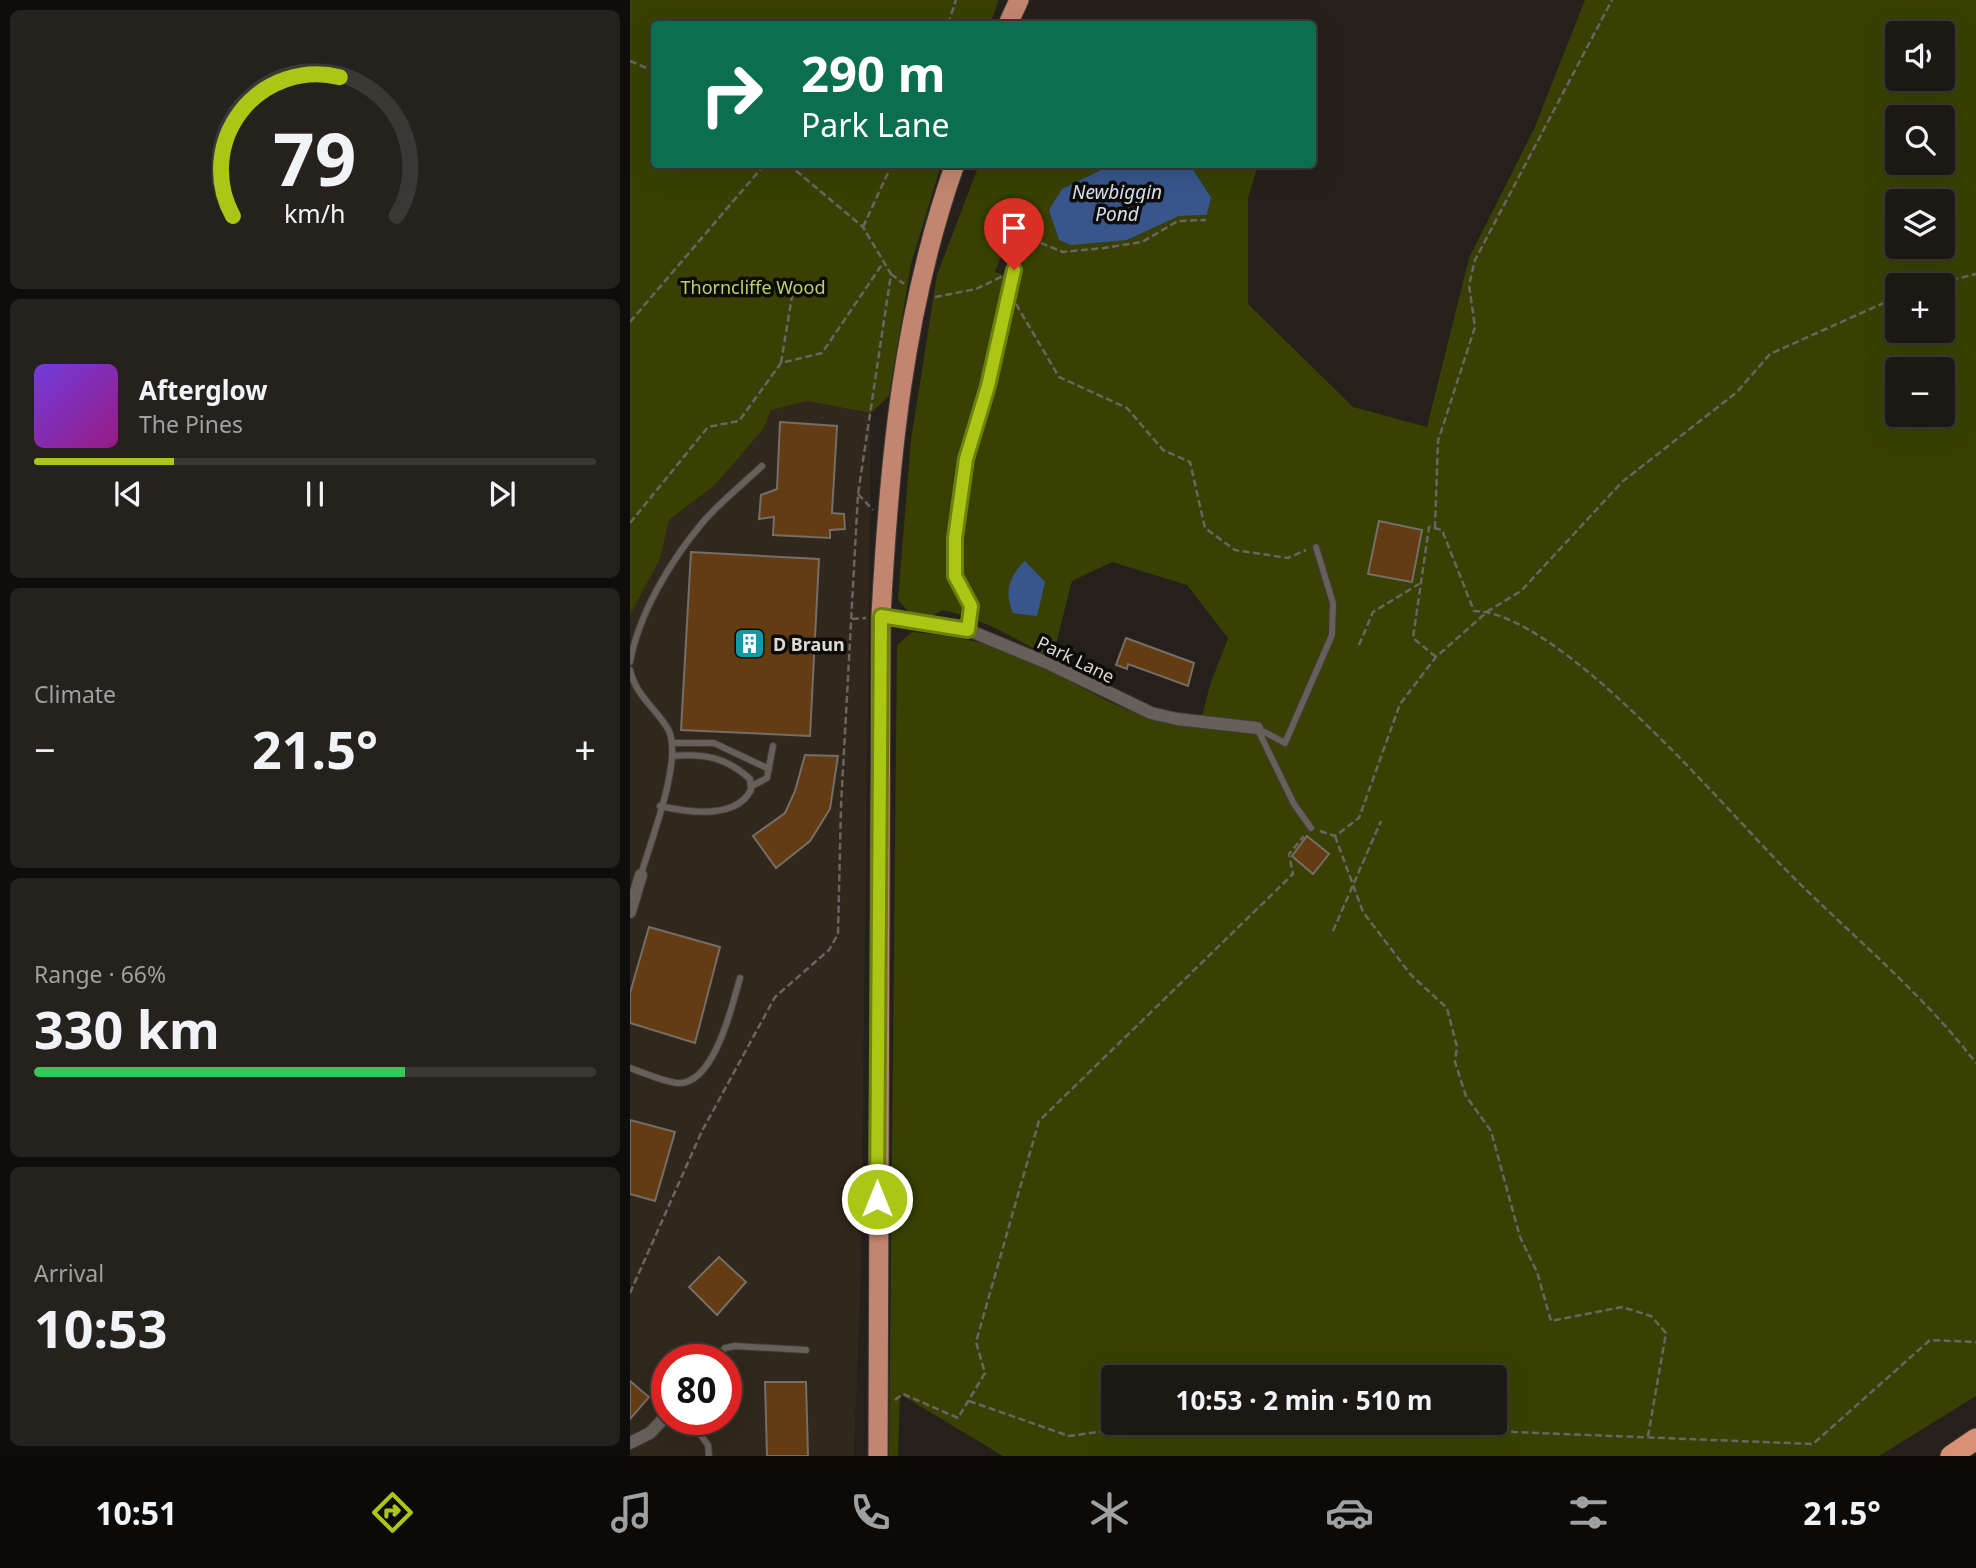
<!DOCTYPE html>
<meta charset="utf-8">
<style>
:root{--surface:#1c1814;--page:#25211d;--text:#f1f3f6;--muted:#a0a0a0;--line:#3a3734;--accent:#abc614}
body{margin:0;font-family:"Noto Sans",sans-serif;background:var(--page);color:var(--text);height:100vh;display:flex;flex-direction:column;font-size:26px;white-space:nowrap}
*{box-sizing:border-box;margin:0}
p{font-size:23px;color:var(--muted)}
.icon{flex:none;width:38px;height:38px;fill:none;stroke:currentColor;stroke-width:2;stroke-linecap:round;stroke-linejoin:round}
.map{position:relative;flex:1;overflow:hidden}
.side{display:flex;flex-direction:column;gap:10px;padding:10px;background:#0f0d0b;width:630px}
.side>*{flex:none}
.top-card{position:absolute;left:21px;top:21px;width:665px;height:147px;border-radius:7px;box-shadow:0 7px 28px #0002,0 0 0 2px var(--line);background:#0b6e4f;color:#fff;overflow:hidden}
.tools{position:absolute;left:1255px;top:21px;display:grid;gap:14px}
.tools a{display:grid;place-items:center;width:70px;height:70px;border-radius:7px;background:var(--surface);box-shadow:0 7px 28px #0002,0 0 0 2px var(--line);font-size:35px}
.speed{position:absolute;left:21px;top:1344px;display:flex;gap:14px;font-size:35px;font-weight:700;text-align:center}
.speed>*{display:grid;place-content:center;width:91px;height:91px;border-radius:50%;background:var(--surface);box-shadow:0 7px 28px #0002,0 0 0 2px var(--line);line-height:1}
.speed .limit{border:10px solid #d22;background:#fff;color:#111}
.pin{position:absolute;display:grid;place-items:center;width:60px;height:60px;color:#fff;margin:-72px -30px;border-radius:50% 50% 50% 0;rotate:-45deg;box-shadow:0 0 7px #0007}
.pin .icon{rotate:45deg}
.me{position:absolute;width:77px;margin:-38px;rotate:0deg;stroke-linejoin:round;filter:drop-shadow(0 0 5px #0008)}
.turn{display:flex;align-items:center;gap:24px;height:147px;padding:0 35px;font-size:32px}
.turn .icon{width:91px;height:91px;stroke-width:2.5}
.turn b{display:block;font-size:49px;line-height:60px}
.big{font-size:52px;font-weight:700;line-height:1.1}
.side .card{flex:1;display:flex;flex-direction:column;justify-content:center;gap:10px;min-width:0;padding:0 24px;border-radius:10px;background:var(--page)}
.side .dial{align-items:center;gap:0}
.dial svg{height:182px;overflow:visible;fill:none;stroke:var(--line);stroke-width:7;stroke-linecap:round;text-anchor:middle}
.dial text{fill:var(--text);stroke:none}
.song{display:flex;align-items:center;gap:21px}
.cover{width:84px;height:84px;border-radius:10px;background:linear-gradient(135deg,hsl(260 70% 55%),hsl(310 70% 35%))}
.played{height:7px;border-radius:4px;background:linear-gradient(90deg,var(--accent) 25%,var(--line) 25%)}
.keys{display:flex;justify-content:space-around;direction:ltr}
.heat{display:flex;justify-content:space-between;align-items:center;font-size:38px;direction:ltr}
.charge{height:10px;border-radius:5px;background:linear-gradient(90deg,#34c759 66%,var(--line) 0)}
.trip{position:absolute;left:471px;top:1365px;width:406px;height:70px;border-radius:7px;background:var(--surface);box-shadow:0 7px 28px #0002,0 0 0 2px var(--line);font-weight:700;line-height:70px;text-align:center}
.dock{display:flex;height:112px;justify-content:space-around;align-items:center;background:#0b0a08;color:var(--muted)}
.dock .icon{width:49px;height:49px}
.dock .on{color:var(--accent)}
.dock b{font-size:32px;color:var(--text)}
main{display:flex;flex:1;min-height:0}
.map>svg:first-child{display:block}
.built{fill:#31271c;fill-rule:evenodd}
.green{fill:#384103;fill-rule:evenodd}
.water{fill:#38568c}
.building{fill:#633c13;stroke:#756e67;stroke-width:2}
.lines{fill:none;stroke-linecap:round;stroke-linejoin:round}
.service-casing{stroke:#403c38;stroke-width:8}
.minor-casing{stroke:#403c38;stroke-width:14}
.trunk-casing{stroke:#403c38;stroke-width:21}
.motorway-casing{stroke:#403c38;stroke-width:23}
.path{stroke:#6b6561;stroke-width:2.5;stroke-dasharray:7 3.5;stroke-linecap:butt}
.service{stroke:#675f59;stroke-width:6}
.minor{stroke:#675f59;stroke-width:12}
.trunk{stroke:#c28670;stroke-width:19}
.motorway{stroke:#d99075;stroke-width:21}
.route-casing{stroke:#6f810d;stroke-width:18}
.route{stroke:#abc614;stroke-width:12}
.labels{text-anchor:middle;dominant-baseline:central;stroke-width:7;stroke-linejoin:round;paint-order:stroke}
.park-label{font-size:18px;fill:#bdd16f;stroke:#0d0b08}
.poi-label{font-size:18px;font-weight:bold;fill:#ddd9d5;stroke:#0d0b08;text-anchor:start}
.street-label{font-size:18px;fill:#ddd9d5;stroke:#0d0b08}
.water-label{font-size:19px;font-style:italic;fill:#d6e0f1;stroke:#0d0b08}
</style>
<main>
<section class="side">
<div class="card dial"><svg viewBox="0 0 100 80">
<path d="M14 69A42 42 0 1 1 86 69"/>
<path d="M14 69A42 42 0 0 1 61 8" stroke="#abc614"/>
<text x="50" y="56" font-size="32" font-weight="700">79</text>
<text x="50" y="72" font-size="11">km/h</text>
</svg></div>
<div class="card">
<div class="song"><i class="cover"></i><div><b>Afterglow</b><p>The Pines</p></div></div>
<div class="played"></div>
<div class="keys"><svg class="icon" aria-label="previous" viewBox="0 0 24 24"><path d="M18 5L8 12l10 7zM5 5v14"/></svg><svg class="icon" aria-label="pause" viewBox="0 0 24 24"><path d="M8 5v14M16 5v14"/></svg><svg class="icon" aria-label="next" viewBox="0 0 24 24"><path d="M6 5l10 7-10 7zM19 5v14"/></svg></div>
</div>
<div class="card"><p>Climate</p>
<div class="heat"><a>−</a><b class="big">21.5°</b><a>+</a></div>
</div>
<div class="card"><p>Range · 66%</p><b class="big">330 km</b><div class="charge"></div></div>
<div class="card"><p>Arrival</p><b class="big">10:53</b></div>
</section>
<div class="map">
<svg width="1346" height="1456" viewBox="0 0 1346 1456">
<rect width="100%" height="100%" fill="#26201b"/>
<!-- built -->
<path class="built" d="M 177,401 L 241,413 L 231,1272 L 224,1456 L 0,1456 L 0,615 L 30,559 L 39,520 L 85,485 L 134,428 L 141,410 ZM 37,1360 L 96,1360 L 96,1419 L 37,1419 Z"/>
<!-- green -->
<path class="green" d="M 0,0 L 369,0 L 360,24 L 24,24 L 24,164 L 311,165 L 281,264 L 259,396 L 241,413 L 177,401 L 141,410 L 134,428 L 85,485 L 39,520 L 30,559 L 0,615 Z
M 955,0 L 1346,0 L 1346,1396 L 1249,1456 L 373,1456 L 270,1394 L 268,1456 L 259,1456 L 267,645 L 282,632 C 315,635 350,640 381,653 C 444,677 500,726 570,725 L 580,685 L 598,638 L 557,585 L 482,562 L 442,581 L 422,659 C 388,639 351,618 312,610 L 301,617 L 280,613 L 268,600 L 281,440 L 307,275 L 349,165 L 481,165 L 432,189 L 497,240 L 549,216 L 577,215 L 581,196 L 560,165 L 628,165 L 618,198 L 618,304 L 723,407 L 797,427 L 839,258 L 904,129 ZM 1267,33 L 1312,33 L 1312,79 L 1267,79 ZM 1267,117 L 1312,117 L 1312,163 L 1267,163 ZM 1267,201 L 1312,201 L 1312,247 L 1267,247 ZM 387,213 L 409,222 L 386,279 L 365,272 ZM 1267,285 L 1312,285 L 1312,331 L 1267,331 ZM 1267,369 L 1312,369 L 1312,415 L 1267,415 ZM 483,1377 L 864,1377 L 864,1423 L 483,1423 Z"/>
<!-- water -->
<path class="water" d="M 481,165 L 560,165 L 581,197 L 577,215 L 549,216 L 497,240 L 441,245 L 429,240 L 419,210 L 432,189 Z
M 395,561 L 415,582 L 407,616 L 383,613 C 374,593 379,576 395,561 Z"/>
<!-- building -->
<path class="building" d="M 150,422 L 207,426 L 202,513 L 214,514 L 215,529 L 200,530 L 200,538 L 143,535 L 144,517 L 129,519 L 131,495 L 147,489 Z
M 749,521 L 792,530 L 782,582 L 738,574 Z
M 61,552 L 189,559 L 180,736 L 51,730 Z
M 496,638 L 564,663 L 558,686 L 498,664 L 497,669 L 486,665 Z
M 175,755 L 208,756 L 200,809 L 180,841 L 146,868 L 123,836 L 155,813 L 165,791 Z
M 677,836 L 699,854 L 683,874 L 662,856 Z
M 19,927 L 90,947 L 65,1043 L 0,1023 L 0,993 Z
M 0,1120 L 45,1132 L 25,1201 L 0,1194 Z
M 89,1257 L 116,1282 L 87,1315 L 59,1287 Z
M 0,1381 L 19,1397 L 0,1419 Z
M 135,1382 L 176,1382 L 178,1456 L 137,1456 Z"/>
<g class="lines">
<defs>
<path id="service" d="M 338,630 L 341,606 L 325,576 L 325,538 L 336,459 L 358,386 L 395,225
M 0,662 C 9,613 41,560 73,522 C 90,502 113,484 132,466
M 0,670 C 6,696 25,707 38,729 C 54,758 20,842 11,875
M 627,728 L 655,743 L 702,635 L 703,603 L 686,547
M 628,730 L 664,804 L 681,828
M 42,743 L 84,743 L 139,769
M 122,786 L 137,778 L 143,746
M 30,806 C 56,812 105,820 121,790 L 120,779 C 96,757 73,753 42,756
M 0,1068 C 15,1073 31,1081 47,1083 C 84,1086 102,1006 110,978
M 85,1360 L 95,1348 L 105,1346 L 176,1350
M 59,1419 L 78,1445 L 79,1456"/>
<path id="minor" d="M 251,616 L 338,630 L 420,664 L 521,713 L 547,719 L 627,728
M 0,912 L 11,875
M 0,1443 L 20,1433 L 37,1415"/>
<path id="trunk" d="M 378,24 L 389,0
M 248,1456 L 251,616 C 259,463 273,310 325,164"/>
<path id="motorway" d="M 1321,1456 L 1346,1439"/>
</defs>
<!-- service casing -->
<use href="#service" class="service-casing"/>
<!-- minor casing -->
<use href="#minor" class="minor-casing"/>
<!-- trunk casing -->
<use href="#trunk" class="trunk-casing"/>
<!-- motorway casing -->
<use href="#motorway" class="motorway-casing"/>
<!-- path -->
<path class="path" d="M 318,24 L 326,0
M 0,61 L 24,71
M 233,227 L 262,164
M 401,239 L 433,252 L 474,248 L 512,242 L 548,221 L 576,220
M 261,274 L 274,284
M 1301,285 L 1346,274
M 305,297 L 346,289 L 375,275
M 386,304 L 429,377 L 497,408 L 533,450 L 560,462 L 575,528 L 605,550 L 658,558 L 676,550
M 0,322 L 135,164
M 151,363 L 163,290
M 228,494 L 243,510
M 0,523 L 78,427 L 109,421 L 151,363 L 192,353 L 253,263
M 805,528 L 808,441 L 845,327 L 839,285 L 845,260 L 982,0
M 222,619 L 236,618
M 729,645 L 743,612 L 789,584
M 806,657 L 783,638 L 799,527 L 812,530 L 844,611 C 929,612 1093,806 1153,867 C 1218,933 1290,990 1346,1063
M 690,831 L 705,836 L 729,818 L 770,704 L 806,657 L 858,611 L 891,591 L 992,482 L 1107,392 L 1140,354 L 1267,297
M 705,836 L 733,912 L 781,975 L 817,1008 L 827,1047 L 825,1062 L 836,1096 L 861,1131 L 890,1237 L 907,1272 L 921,1321 L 992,1307 L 1021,1316 L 1036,1333 L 1018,1436
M 703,931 L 751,821
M 0,1293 L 72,1131 L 145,997 L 199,950 L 208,934 L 211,806 L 228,494 L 261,274 L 233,227 L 158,164
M 265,1400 L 273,1394 L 328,1418 L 355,1373 L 346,1342 L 409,1121 L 663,874 L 659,854 L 674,836
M 339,1401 L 439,1436 L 532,1423
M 864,1419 L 883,1432 L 1183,1444 L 1300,1340 L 1346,1342
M 559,1423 L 583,1423
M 764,1423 L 786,1426 L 824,1423"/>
<!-- service -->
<use href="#service" class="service"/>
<!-- minor -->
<use href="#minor" class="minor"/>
<!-- trunk -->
<use href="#trunk" class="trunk"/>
<!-- motorway -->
<use href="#motorway" class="motorway"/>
</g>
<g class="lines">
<defs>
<path id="route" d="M 247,1199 L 251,616 L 338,630 L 341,606 L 325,576 L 325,538 L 336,459 L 358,386 L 384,270"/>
</defs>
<!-- route casing -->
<use href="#route" class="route-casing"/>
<!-- route -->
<use href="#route" class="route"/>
</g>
<!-- icons -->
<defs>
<symbol id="building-square" viewBox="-11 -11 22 22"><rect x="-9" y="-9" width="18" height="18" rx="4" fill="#0f9aa8" stroke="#0d0b08"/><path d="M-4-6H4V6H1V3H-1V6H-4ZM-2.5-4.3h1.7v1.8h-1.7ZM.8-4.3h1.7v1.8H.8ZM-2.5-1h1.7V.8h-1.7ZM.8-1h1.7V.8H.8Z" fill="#fff"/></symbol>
</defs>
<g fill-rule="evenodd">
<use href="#building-square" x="102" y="626" width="35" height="35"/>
</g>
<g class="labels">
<!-- park labels -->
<g class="park-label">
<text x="123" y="287">Thorncliffe Wood</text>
</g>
<!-- poi labels -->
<g class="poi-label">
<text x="143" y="644">D Braun</text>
</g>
<!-- street labels -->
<g class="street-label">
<text transform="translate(446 659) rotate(26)">Park Lane</text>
</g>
<!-- water labels -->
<g class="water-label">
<text x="487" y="192">Newbiggin<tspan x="487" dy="22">Pond</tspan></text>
</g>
</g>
</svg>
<div class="tools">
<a><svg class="icon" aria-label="sound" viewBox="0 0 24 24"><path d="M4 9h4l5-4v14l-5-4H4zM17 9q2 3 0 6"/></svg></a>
<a><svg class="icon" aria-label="search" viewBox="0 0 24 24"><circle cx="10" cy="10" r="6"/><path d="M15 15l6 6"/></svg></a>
<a><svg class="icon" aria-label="layers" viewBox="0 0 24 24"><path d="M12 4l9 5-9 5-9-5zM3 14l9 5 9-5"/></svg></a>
<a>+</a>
<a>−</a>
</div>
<div class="speed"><div class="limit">80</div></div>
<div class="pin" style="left:384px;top:270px;background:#d93025"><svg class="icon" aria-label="arrive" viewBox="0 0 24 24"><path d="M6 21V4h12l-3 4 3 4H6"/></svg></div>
<svg class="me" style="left:247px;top:1199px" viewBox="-20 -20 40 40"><circle r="17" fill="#abc614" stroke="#fff" stroke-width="3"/><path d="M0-11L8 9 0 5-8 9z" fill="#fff"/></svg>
<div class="trip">10:53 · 2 min · 510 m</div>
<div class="top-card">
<div class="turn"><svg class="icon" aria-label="right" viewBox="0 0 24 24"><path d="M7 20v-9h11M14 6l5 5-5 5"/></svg><div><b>290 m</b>Park Lane</div></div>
</div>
</div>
</main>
<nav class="dock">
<b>10:51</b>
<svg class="icon on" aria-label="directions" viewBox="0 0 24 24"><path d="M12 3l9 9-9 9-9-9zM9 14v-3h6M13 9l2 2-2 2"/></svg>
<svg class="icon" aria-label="music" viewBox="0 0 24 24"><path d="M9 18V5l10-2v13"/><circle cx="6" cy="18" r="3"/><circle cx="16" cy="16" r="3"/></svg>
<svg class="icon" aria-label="phone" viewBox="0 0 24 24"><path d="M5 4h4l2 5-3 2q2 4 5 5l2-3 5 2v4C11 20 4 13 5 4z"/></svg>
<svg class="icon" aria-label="climate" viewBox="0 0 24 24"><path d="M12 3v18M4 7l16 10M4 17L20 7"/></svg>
<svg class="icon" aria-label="car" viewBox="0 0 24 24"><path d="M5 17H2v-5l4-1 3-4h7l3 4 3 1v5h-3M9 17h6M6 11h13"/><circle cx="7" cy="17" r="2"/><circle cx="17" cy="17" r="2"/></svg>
<svg class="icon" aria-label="filters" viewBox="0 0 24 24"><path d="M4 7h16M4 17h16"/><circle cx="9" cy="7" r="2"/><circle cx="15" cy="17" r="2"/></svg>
<b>21.5°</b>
</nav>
